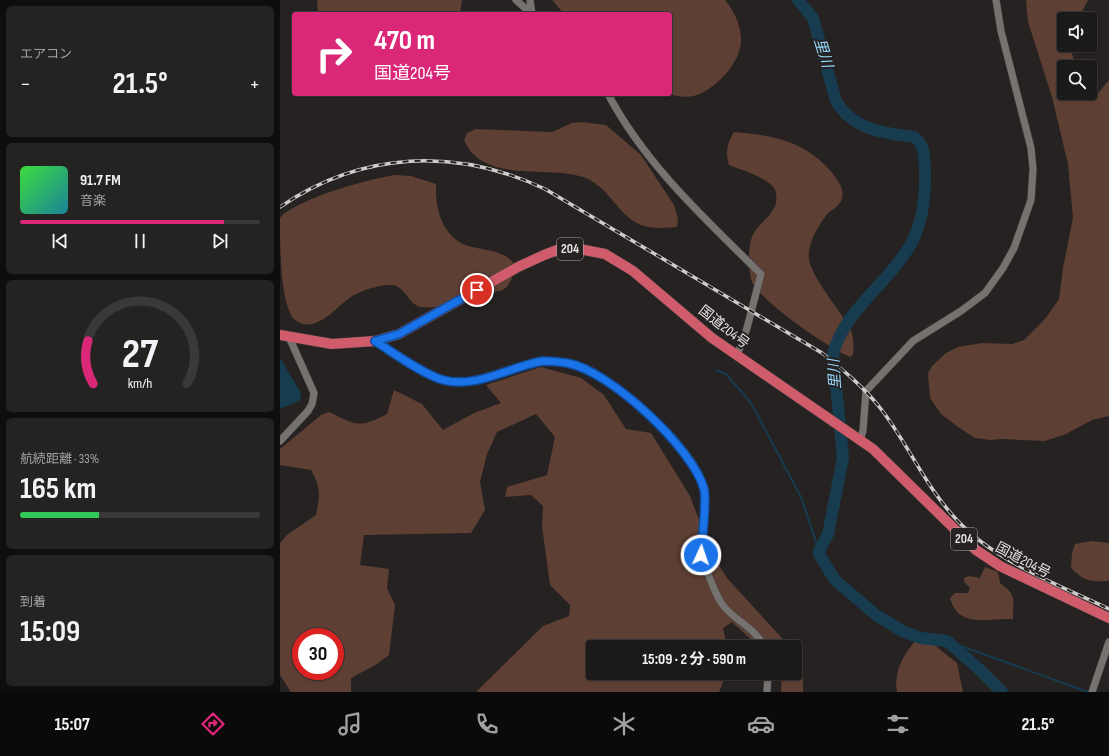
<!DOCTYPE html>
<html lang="ja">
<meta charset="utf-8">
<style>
:root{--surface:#1c1a19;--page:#252322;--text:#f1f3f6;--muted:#a0a1a2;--line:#3a3838;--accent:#db2777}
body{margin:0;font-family:"Sofia Sans Condensed","Noto Sans JP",sans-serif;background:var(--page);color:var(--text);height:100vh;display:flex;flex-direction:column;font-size:15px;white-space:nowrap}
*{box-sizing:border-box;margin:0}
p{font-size:13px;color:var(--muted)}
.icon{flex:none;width:22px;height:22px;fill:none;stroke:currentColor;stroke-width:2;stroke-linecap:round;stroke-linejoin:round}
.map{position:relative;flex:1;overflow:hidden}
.drawer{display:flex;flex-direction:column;gap:6px;padding:6px;background:#0f0e0e;width:280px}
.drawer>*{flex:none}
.top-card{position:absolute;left:12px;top:12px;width:380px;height:84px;border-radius:4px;box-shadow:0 1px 3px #0004,0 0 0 1px var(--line);background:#db2777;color:#fff;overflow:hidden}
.controls{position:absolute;left:777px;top:12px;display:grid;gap:8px}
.controls a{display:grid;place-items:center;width:40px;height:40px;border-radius:4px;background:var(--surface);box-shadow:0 1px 3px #0004,0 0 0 1px var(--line);font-size:20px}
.speed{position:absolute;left:12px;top:628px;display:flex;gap:8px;font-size:20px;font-weight:700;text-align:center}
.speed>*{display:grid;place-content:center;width:52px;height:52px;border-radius:50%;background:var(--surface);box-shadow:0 1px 3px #0004,0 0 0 1px var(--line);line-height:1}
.speed .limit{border:6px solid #d22;background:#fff;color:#111}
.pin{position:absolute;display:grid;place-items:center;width:34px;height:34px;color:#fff;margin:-17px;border:2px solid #fff;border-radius:50%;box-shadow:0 1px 4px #0007}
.me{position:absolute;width:44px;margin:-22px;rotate:3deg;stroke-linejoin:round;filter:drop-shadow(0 0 3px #0008)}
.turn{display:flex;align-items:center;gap:14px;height:84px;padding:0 16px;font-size:18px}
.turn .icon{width:52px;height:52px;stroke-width:2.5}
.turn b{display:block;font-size:28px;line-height:34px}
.big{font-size:30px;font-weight:700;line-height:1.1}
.drawer .tile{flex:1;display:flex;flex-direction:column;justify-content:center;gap:6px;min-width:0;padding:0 14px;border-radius:6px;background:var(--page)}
.drawer .dial{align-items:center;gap:0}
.dial svg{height:104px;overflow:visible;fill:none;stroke:var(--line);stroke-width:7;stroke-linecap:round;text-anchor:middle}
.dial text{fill:var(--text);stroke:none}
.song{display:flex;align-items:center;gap:12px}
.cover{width:48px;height:48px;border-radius:6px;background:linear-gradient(135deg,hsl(120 70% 55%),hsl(190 70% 35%))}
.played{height:4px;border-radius:2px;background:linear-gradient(90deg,var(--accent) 85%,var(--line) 85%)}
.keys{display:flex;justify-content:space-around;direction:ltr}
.heat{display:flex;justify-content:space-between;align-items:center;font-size:22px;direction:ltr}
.charge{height:6px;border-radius:3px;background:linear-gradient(90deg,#34c759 33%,var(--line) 0)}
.trip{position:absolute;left:306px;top:640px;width:216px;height:40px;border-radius:4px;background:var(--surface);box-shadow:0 1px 3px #0004,0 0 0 1px var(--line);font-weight:700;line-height:40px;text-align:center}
.dock{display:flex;height:64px;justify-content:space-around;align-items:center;background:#0b0a0a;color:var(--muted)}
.dock .icon{width:28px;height:28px}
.dock .current{color:var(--accent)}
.dock b{font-size:18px;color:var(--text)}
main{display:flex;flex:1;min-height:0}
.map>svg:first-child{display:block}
.green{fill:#5e3f33;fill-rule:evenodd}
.water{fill:#173c4f}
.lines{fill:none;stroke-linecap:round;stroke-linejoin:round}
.stream{stroke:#173c4f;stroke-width:2}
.river{stroke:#173c4f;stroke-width:12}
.minor-casing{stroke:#423f3f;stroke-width:8}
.highway-casing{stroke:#423f3f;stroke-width:11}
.minor{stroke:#757270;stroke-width:7}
.highway{stroke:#d05b6a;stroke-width:10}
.rail-casing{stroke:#cecccb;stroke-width:3.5}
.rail{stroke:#252221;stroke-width:2;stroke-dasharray:6;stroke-linecap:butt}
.route-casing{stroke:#114b97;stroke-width:10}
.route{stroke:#1a73e8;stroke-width:7}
.labels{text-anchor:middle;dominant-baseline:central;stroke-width:4;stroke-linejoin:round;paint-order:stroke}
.shield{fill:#252221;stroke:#aba9a8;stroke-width:1}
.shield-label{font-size:13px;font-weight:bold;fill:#e5e3e2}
.street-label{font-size:14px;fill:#e5e3e2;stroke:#252221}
.water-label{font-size:15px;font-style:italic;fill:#95d6fb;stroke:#252221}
</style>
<main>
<section class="drawer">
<div class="tile"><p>エアコン</p>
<div class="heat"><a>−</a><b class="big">21.5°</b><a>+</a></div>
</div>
<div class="tile">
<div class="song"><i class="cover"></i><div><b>91.7 FM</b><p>音楽</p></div></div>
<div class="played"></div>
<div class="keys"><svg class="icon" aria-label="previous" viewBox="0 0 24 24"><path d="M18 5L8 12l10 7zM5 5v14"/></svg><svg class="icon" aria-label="pause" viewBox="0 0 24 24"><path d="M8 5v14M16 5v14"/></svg><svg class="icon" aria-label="next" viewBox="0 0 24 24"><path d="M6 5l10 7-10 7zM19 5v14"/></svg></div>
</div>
<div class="tile dial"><svg viewBox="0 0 100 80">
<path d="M14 69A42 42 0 1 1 86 69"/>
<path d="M14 69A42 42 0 0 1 10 36" stroke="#db2777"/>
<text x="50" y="56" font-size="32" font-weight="700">27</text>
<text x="50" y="72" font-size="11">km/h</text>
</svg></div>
<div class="tile"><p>航続距離 · 33%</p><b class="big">165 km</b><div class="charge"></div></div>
<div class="tile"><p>到着</p><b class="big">15:09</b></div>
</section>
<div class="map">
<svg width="829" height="692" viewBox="0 0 829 692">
<rect width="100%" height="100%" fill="#252221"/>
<!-- green -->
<path class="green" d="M 37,0 L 182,0 L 180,14 L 38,14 Z
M 272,0 L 445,0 C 454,11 461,25 461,40 C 461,62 437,88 417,95 C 406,99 394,95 383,94 L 390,94 L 390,14 L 284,14 Z
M 746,0 L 808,0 L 798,19 L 784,19 L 784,45 L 792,45 L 791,50 L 796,67 L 784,67 L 784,93 L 810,93 L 810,90 L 815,97 L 829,80 L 829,416 L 812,420 L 786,434 L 765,441 L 722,439 L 710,440 L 695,438 L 678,427 L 661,414 L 650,398 L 648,373 L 652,366 L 666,353 L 678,347 L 702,343 L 732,344 L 744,340 L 765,319 L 779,299 L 783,268 L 793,218 L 788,164 L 772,97 L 748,22 Z
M 302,122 L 326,125 L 361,155 L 394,205 L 398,218 L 397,227 C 386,228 372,229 361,225 C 338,216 328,185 303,177 C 267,165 202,184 184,140 L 187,133 L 196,129 L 272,132 L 292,123 Z
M 454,132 C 494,135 528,142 554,175 C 560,183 566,193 560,203 C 557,207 552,210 548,213 C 538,226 527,244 529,260 C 532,277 560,311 570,328 C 574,337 574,345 573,355 L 570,357 C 549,348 481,302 472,282 C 468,271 468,247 472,237 C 478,221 500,214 496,193 C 494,179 461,170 449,165 C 445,152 447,143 454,132 Z
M 116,175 L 131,176 L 156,184 C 155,210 163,241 193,247 C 208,251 226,251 235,265 C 233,274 232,284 224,289 C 219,292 209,292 203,294 C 183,298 162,310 141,307 C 130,305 127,292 118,287 C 111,282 91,288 83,291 C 79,293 75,294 72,296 C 56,307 33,338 13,318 C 0,299 0,245 0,218 C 16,199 91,178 116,175 Z
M 261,367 L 301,378 L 324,395 L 346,429 L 371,433 L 410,496 L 432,554 L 447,578 L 510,647 L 479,647 L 452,622 L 443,628 L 447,647 L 313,647 L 313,673 L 447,673 L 439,692 L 196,692 L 263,626 L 289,616 L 290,605 L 270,585 L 262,526 L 263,506 L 251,495 L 225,497 L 227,487 L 267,475 L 275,437 L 256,414 L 217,432 L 207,454 L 200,482 L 205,510 L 191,533 L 84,535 L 80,565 L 109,569 L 107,588 L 115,605 L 109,655 L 97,664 L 71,678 L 71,692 L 11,692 L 0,675 L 0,543 L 7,535 L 36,515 C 40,496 41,487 31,470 L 0,465 L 0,449 L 41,415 L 49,412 C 76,425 79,429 107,414 L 114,390 L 142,404 L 163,430 L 194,413 L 221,403 L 206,385 ZM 21,637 L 55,637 L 55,671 L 21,671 Z
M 812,541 L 829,543 L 829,581 C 810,582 804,581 791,568 L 792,553 L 795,544 Z
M 705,567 L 718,572 L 720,583 C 737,595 733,599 733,619 C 708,618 678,629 670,598 L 675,593 L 688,593 L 690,588 L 684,582 L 684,578 L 689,576 L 700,578 Z
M 637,639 L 648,640 L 677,663 L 683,692 L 617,692 C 613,672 624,653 637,639 Z
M 515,652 C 525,663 523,678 523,692 L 501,692 L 502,673 L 515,673 Z"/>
<!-- water -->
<path class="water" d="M 0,358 L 21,393 L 20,400 L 0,409 Z"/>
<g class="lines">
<!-- stream -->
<path class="stream" d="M 436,370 L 446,374 L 471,403 L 521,497 L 539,551
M 667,641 L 808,692"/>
<!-- river -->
<path class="river" d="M 518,0 L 533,18 L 556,101 C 573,130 604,133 634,137 C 645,145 644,156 645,169 C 646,190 643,219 634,238 C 629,249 616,266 608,275 C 586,300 562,321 553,354 L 563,458 L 548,534 L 539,551 L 539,554 L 555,580 L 596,615 L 624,632 L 641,638 L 667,641 L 699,669 L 722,692"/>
<defs>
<path id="minor" d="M 236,0 L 252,14
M 250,0 L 252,14
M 328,94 C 365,164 425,219 481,274 L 467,328 L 457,356
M 95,341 C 114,353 155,383 178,382 C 191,382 204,378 216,374 C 230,371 253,361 266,361 C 279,362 292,364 304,369 C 339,383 420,452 424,491 C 428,518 416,545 427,571 C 432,584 437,599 446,609 C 458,622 477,630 484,647
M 580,440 L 583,431 L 586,391 L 633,341 L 681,311 L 705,293 L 723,268 L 734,248 L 751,200 L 753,169 L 751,148 L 721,31 L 716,0
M 0,441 L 28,411 L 32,404 L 34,393 L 9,337
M 487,692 L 488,673
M 812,692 L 829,642"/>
<path id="highway" d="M 0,335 L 52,344 L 95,341 L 119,334 L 238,267 L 264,255 L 280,249 L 294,248 L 325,254 L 353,271 L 432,338 L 593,449 L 696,550 L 720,566 L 829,618"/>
</defs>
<!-- minor casing -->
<use href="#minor" class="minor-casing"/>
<!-- highway casing -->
<use href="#highway" class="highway-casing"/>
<!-- minor -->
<use href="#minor" class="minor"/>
<!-- highway -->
<use href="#highway" class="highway"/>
<defs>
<path id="rail" d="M 0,207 C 82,151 176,147 265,189 L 542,353 C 563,370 584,387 601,409 C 628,444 645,486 676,519 C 714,561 779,585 829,609"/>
</defs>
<!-- rail casing -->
<use href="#rail" class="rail-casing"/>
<!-- rail -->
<use href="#rail" class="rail"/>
</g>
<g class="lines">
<defs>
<path id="route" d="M 197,290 L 119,334 L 95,341 C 112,352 144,375 163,380 C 197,389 231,366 263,361 C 270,361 280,362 287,363 C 329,370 413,448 424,489 C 427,501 422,540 421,555"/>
</defs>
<!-- route casing -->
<use href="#route" class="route-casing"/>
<!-- route -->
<use href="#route" class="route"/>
</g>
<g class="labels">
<!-- shield labels -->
<g class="shield">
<rect x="277" y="238" width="26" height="22" rx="3"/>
<rect x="671" y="528" width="26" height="22" rx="3"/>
</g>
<g class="shield-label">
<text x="290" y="249">204</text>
<text x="684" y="539">204</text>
</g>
<!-- street labels -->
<g class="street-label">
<text transform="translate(444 327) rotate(38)">国道204号</text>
<text transform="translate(743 560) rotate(28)">国道204号</text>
</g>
<!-- water labels -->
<g class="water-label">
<text transform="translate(543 53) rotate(73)">里川</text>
<text transform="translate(555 374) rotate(-94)">里川</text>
</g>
</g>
</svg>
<div class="controls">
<a><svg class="icon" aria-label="sound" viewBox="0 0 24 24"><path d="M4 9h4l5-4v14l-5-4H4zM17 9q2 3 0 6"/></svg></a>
<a><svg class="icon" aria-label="search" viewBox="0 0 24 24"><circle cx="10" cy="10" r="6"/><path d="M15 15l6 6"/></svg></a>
</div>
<div class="speed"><div class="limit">30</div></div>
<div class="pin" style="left:197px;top:290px;background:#d93025"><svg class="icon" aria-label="arrive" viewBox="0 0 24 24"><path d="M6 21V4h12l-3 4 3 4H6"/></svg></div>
<svg class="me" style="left:421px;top:555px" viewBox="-20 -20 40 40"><circle r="17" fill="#1a73e8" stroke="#fff" stroke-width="3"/><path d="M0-11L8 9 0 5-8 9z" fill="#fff"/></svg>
<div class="trip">15:09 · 2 分 · 590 m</div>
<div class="top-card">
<div class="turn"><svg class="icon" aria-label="right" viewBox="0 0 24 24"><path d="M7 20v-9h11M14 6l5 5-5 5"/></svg><div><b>470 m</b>国道204号</div></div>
</div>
</div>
</main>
<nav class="dock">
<b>15:07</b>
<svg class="icon current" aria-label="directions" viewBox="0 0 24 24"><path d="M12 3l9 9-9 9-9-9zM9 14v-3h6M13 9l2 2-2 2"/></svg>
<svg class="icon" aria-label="music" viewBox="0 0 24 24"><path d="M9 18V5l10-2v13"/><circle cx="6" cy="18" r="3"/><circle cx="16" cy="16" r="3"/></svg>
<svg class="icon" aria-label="phone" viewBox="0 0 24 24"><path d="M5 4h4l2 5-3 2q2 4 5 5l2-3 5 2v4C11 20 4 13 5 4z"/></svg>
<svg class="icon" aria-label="climate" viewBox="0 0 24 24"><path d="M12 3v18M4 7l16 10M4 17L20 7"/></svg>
<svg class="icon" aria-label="car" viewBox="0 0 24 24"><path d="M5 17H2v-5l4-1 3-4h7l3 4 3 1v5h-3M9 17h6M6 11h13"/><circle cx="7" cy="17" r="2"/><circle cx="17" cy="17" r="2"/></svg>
<svg class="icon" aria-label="filters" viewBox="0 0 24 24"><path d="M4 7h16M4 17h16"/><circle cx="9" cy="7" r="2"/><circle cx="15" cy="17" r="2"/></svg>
<b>21.5°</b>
</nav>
